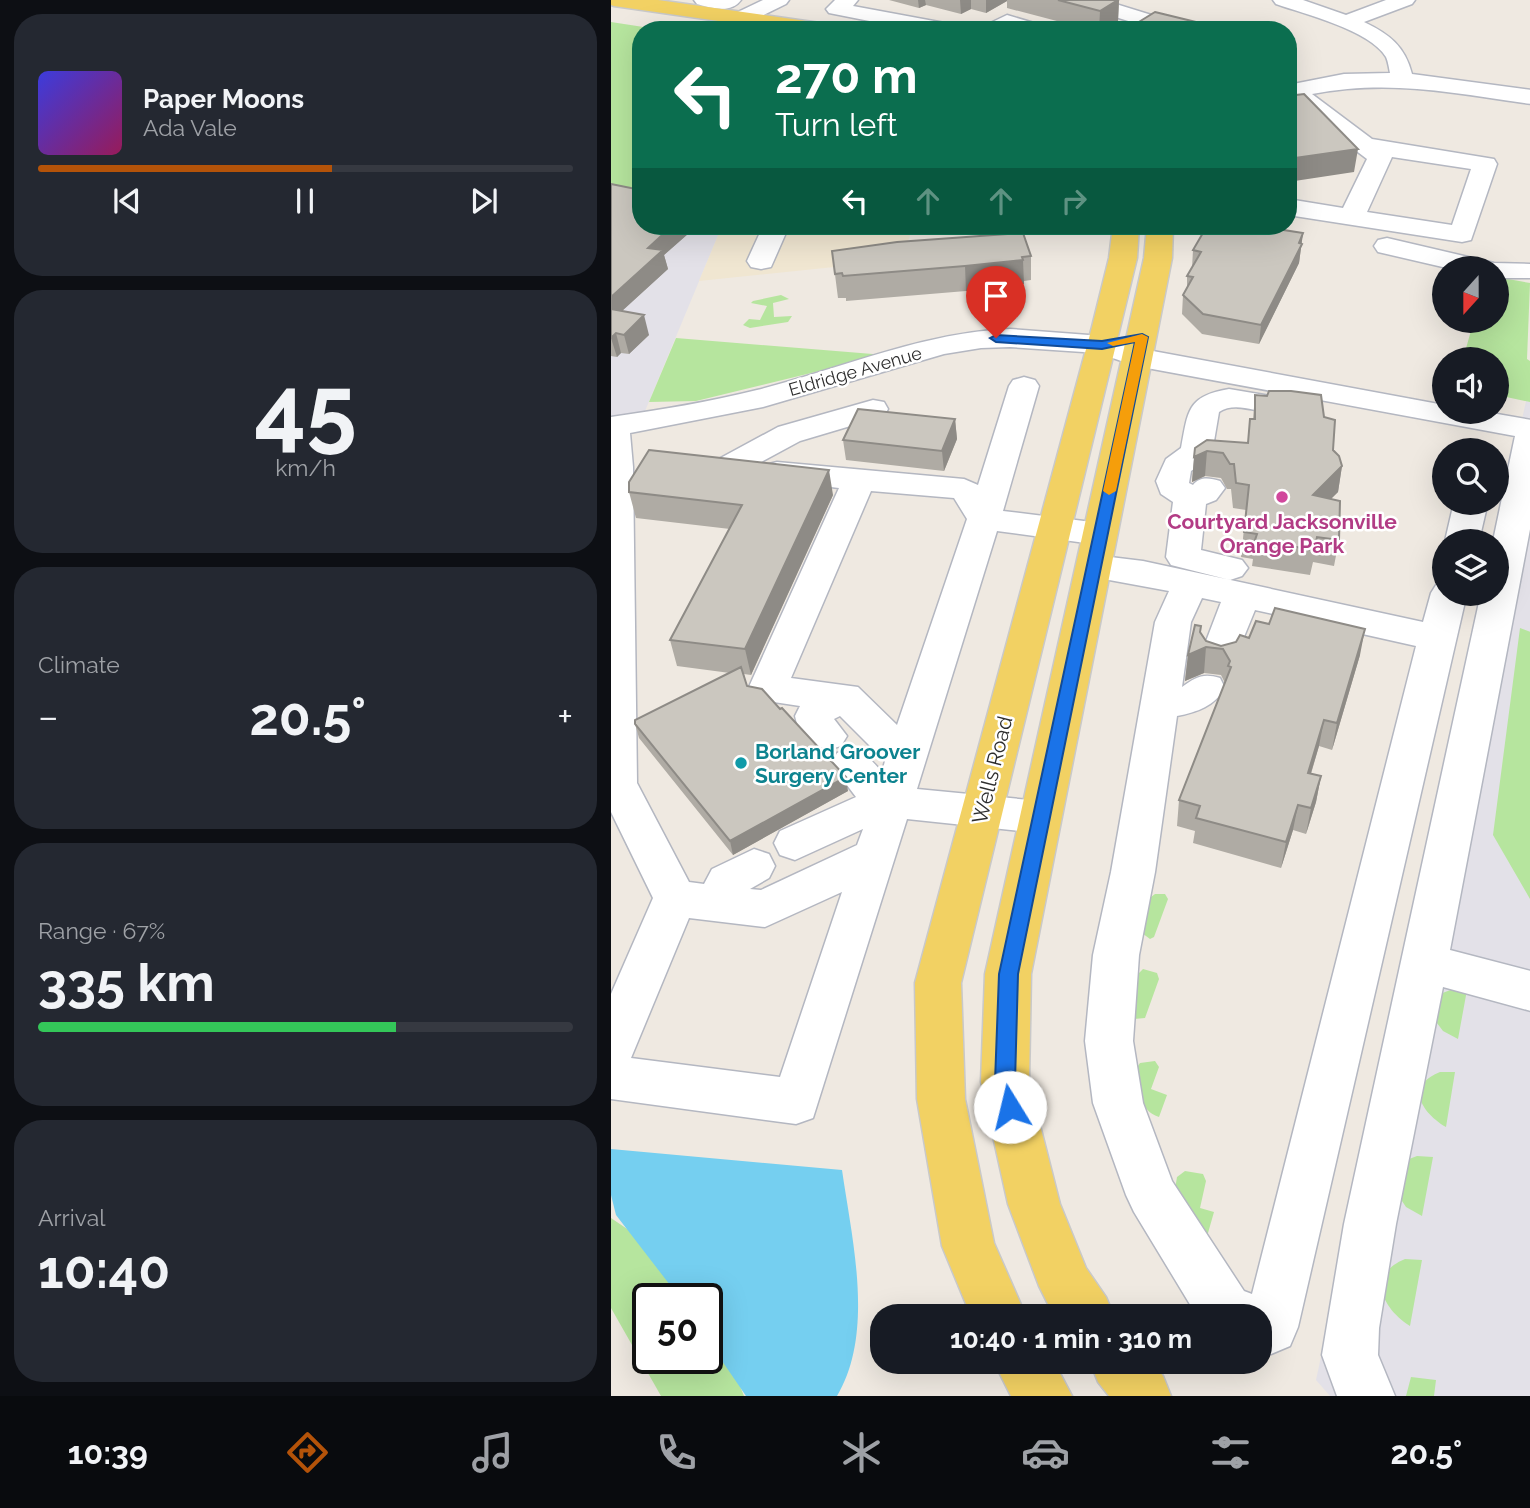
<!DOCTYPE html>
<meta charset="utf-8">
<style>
:root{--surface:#171b24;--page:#242831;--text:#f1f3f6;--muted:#9ea1a6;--line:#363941;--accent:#b45309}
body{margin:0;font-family:Raleway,sans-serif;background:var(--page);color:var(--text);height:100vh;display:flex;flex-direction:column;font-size:26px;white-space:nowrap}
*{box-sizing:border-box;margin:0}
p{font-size:23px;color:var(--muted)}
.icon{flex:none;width:38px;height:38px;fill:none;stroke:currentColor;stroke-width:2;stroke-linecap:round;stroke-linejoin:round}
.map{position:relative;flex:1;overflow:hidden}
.details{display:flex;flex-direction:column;gap:14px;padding:14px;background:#0d0f14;width:611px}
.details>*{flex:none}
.banner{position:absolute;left:21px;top:21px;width:665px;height:214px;border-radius:28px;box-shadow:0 7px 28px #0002;background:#0b6e4f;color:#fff;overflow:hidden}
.needle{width:46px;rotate:201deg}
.controls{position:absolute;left:821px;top:256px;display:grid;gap:14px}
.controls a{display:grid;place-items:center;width:77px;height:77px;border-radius:50%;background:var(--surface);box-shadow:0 7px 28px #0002;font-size:35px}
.speed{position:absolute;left:21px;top:1283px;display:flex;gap:14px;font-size:35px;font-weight:700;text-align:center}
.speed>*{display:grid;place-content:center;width:91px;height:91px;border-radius:50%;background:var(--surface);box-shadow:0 7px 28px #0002;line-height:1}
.speed .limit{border:4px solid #111;border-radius:10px;background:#fff;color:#111}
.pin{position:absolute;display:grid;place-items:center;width:60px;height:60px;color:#fff;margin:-72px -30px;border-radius:50% 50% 50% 0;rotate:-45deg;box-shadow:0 0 7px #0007}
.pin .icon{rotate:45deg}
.me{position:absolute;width:77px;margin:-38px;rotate:351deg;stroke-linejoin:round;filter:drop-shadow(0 0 5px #0008)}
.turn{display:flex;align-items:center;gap:24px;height:147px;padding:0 28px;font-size:32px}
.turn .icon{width:91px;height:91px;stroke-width:2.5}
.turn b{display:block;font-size:49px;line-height:60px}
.lanes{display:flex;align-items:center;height:66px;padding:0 28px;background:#0003;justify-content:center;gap:35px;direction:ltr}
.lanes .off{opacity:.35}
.big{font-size:52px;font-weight:700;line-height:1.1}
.details .tile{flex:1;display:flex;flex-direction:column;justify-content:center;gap:10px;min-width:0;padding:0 24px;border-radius:28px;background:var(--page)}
.details .dial{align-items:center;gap:0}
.dial b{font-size:91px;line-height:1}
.song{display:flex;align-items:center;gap:21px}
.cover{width:84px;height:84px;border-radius:10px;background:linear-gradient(135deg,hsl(240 70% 55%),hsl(330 70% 35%))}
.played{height:7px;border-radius:4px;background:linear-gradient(90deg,var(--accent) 55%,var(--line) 55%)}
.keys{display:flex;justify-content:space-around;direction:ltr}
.heat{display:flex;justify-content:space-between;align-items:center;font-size:38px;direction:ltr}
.charge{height:10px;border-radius:5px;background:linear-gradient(90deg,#34c759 67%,var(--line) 0)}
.trip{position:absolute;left:259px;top:1304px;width:402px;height:70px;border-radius:28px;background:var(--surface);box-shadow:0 7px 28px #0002;font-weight:700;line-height:70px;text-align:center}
.tabs{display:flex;height:112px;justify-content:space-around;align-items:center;background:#090b0e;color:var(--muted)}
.tabs .icon{width:49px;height:49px}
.tabs .current{color:var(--accent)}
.tabs b{font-size:32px;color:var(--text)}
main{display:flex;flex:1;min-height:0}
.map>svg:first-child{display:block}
.industrial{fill:#e3e1e8}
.education{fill:#f0e6d1}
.green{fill:#b6e59e}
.water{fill:#75cff0}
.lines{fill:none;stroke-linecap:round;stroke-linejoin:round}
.minor-casing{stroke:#b4b7c1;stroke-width:3}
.major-casing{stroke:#c9c9c9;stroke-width:3}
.minor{fill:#fff;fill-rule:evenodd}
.major{fill:#f2d163;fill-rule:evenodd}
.wall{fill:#afaba4}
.shaded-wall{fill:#8e8b86}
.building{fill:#cbc7bf;stroke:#8e8b86;stroke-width:2}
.route{fill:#1a73e8;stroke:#114b97;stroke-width:2}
.slow{fill:#f59e0b}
.hotel-dot{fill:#d1479c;stroke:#fff;stroke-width:2.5}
.culture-dot{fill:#0f9aa8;stroke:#fff;stroke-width:2.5}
.labels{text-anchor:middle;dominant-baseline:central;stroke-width:5;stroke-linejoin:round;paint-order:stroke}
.far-street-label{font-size:18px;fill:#2e2e2e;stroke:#fff}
.hotel-label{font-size:21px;font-weight:bold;fill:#b23c85;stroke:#fff}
.culture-label{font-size:21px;font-weight:bold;fill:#0d838f;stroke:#fff;text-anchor:start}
.street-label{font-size:21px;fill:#2e2e2e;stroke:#fff}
</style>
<main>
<section class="details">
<div class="tile">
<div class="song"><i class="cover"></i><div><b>Paper Moons</b><p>Ada Vale</p></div></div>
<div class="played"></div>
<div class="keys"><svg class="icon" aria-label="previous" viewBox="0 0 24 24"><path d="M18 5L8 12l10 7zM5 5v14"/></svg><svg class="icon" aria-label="pause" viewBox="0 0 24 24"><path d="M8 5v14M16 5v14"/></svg><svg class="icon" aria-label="next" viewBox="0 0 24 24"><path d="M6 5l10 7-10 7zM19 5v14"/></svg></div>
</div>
<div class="tile dial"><b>45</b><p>km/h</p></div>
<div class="tile"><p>Climate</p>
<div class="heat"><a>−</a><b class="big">20.5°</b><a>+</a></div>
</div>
<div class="tile"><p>Range · 67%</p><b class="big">335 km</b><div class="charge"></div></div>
<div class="tile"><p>Arrival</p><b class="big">10:40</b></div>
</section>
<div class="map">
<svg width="920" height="1396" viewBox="0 0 920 1396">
<rect width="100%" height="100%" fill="#efe9e1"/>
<!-- industrial -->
<path class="industrial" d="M 0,196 L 30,226 L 111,226 L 32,416 L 0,418 Z
M 915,401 L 919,402 L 919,1396 L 719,1396 L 705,1380 L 874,593 L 886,593 L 885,541 Z"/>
<!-- education -->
<path class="education" d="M 111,226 L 302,226 L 291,260 L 88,281 Z"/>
<!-- green -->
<path class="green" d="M 0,22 L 52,30 L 30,30 L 30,201 L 0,196 Z
M 886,277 L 919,283 L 916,359 L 919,361 L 919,402 L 886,395 L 886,359 L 852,359 L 863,320 L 886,320 Z
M 170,295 L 178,299 L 162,303 L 163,317 L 181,316 L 177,322 L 139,328 L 132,325 L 138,319 L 149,320 L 156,306 L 140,303 L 142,301 Z
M 65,338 L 274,355 L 85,401 L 38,402 Z
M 909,628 L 920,632 L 919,899 L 882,835 Z
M 544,894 L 554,894 L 557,899 L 543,937 L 539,939 L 531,933 L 536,900 Z
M 532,969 L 546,973 L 548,979 L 534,1018 L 523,1019 L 519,1014 L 527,974 Z
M 842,989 L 856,990 L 847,1039 L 832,1031 L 823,1019 L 829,994 Z
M 544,1061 L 548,1067 L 540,1089 L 556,1095 L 548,1117 C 527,1110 528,1089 525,1069 L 529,1063 Z
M 829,1072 L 844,1072 L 835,1127 C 810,1112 794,1086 829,1072 Z
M 806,1156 L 822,1157 L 811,1216 L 795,1207 L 785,1192 L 793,1161 Z
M 574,1171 L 592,1174 L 595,1181 L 589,1208 L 603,1212 L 595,1240 L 564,1189 L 566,1177 Z
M 0,1218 L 84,1275 L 94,1298 L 37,1298 L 37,1358 L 96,1358 L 96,1305 L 133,1396 L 50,1396 L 0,1308 Z
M 794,1259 L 811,1260 L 799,1326 C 771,1308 755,1275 794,1259 Z
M 800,1377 L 825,1380 L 823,1396 L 795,1396 Z"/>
<!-- water -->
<path class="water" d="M 0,1149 L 231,1170 C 241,1240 264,1332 226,1396 L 135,1396 L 96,1339 L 96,1298 L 69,1298 L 5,1215 L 0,1195 Z"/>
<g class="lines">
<defs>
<path id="minor" d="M 83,0 L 130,0 C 120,14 101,8 86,4 Z
M 152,0 L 178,0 L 175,4 L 122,30 L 105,30 L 103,26 L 106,22 Z
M 224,0 L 247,0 L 242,6 L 339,24 L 346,26 L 349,30 L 304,30 L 218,13 L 215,9 Z
M 460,0 L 492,0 L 576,26 L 579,30 L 546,30 L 463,4 Z
M 662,0 L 692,0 L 735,15 L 775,0 L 804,0 L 801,4 L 753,22 C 778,34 794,46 801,74 L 920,90 L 920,104 C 842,93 779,79 701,94 L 761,139 L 883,159 L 886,164 L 860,240 L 851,242 L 677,215 L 677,199 L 732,208 L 756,159 L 677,99 L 677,85 L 733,74 L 779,73 C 778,68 777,61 775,57 C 759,30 693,14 665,4 ZM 781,157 L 860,169 L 841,225 L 756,212 Z
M 396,15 L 433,26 L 436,30 L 370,30 L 373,26 Z
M 152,226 L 178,226 L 160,267 L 150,269 L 140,267 L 136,261 Z
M 776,238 L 883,263 L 920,264 L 920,278 L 886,278 L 886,268 L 836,268 L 767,252 L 763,246 L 767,240 Z
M 399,329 L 491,336 L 531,349 L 833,405 L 833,411 L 869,411 L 920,420 L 920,524 L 839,950 L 920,971 L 920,1011 L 832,987 L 785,1224 L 768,1328 L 767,1355 L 784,1396 L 726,1396 L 711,1355 L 733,1224 L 870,593 L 886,593 L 886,541 L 882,541 L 904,436 L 525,366 L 487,353 L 399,347 L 370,348 L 333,354 L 152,407 L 19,433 L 22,467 L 26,783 L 78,882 L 93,884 L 101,869 L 143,849 L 158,854 L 164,866 L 158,878 L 139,889 L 150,890 L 246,845 L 252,829 L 184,860 L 169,855 L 163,843 L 169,831 L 245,797 L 220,764 L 226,753 C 248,746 256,755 271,772 L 274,761 L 229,716 L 223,719 L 236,736 L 230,746 C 206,754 189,740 184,716 L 189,706 L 142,699 L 137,689 L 228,488 L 154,479 L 150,472 L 154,465 L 166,462 L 353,479 L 367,485 L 398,386 L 402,380 L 413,377 L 424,380 L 428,386 L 392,511 L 489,523 L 501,526 L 506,534 L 501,542 L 489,545 L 386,531 L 306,789 L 429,801 L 444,806 L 450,817 L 444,828 L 429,833 L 296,819 L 202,1118 L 185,1124 L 0,1099 L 0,994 L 42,898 L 0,812 L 0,417 C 49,410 98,402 146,390 C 230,369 312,332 399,329 ZM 260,491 L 343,498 L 356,519 L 286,725 L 247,687 L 180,678 ZM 231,892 L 169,1077 L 20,1058 L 78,918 L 154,927 Z
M 618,389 L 677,399 L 681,406 L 677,413 C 655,418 628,399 608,412 L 601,453 L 596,460 L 580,471 L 578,483 L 582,485 C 589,476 599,478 609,481 L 614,488 L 605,500 L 595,504 L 590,550 L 631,560 L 637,568 L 631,576 L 619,580 L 560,565 L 555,557 L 562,502 L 550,494 L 545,481 L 555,459 L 570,448 C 577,411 576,396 618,389 Z
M 262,400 L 273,402 L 277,409 L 273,416 L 189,441 L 126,475 L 115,478 L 104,475 L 99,468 L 104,461 L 167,427 Z
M 843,502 L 877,502 L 868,541 L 834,541 Z
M 483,555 L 532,561 L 812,622 L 820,593 L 825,585 L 833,582 L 833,593 L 856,593 L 687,1327 L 679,1346 L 660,1354 L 649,1350 L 649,1316 L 586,1316 L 523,1212 L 515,1195 L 482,1103 L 474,1041 L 482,955 L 500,872 L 544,622 L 558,591 L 471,575 L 465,567 L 471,559 ZM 591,598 L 610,602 L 589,657 L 595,666 L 608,670 L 621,666 L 644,610 L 805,646 L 641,1294 L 633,1291 L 561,1181 L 532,1103 L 522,1041 L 528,955 L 544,872 L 566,716 C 587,712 603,706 614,688 L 609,678 C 592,673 585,677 571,687 L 580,622 Z"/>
<path id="major" d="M 0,0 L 47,0 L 216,24 L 223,26 L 226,30 L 170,30 L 3,6 L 0,5 Z
M 502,226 L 528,226 L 526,258 L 350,983 L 354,1099 L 383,1243 L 415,1316 L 360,1316 L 331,1246 L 306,1099 L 304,983 L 481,327 L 498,258 Z
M 536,226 L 562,226 L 561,258 L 420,974 L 418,1082 L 449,1204 L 475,1268 L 495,1297 L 503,1316 L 443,1316 L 428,1286 L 397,1204 L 370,1082 L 374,974 L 533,258 Z
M 383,1362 L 443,1362 L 461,1396 L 400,1396 Z
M 479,1362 L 541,1362 L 552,1376 L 560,1396 L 498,1396 L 487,1382 Z"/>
</defs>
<!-- minor casing -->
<use href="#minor" class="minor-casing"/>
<!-- major casing -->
<use href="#major" class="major-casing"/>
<!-- minor -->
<use href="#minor" class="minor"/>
<!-- major -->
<use href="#major" class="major"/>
</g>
<!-- wall -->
<path class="wall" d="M 278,0 L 508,0 L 507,21 L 492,30 L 480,30 L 396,8 L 396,1 L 375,13 L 360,9 L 350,14 L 315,5 L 308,8 Z
M 0,184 L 30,226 L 86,226 L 53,255 L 57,269 L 11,311 L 38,335 L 18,354 L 10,353 L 6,357 L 0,356 Z
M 692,233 L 688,263 L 648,344 L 591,334 L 571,314 L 572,295 L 576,289 L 576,276 L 581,268 L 582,250 Z
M 221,251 L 420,256 L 420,280 L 413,281 L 413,284 L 355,291 L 235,301 L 235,298 L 227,298 Z
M 644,395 L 713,417 L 722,450 L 731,466 L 727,492 L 720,499 L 728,540 L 723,566 L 702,562 L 699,575 L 641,566 L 642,559 L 630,557 L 635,510 L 622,508 L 620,489 L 616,489 L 610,478 L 594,476 L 581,482 L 584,448 L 637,443 L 639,419 L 642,419 Z
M 344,419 L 346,439 L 333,471 L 235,460 L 232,440 Z
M 18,492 L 222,495 L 140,675 L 133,674 L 136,686 L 237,791 L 122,855 L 28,738 L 24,724 L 119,673 L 66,666 L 59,640 L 119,529 L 25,518 Z
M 590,633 L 595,641 L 610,646 L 638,638 L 749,655 L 721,750 L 708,746 L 700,774 L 710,776 L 705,802 L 695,834 L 682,830 L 670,868 L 582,843 L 584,831 L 566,826 L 568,800 L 614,683 L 610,675 L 593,673 L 574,681 L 577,655 Z"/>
<!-- shaded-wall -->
<path class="shaded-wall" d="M 307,0 L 314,0 L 315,5 L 308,8 Z
M 349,0 L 360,0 L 360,9 L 350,14 Z
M 375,0 L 396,0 L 396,1 L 375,13 Z
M 508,0 L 507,21 L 492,30 L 488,30 L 489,11 Z
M 747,149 L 743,172 L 677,182 L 677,159 Z
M 61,226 L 86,226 L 53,255 L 57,269 L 0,321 L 0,297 L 37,248 Z
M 692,233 L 688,263 L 648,344 L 650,325 Z
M 412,260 L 413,284 L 355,291 L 354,266 Z
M 33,315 L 38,335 L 18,354 L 13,335 Z
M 5,333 L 10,353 L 6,357 L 0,338 Z
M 344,419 L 346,439 L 333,471 L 331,451 Z
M 596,451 L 594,476 L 581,482 L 583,457 Z
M 731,466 L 727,492 L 698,520 L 702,495 Z
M 218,470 L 222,495 L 140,675 L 134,649 Z
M 590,626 L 588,650 L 595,647 L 593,673 L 574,681 L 577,655 Z
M 754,629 L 749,655 L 721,750 L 726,723 Z
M 713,720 L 708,746 L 692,799 L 697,773 Z
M 710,776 L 705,802 L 695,834 L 700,808 Z
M 235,777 L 237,791 L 122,855 L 119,841 Z
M 687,805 L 682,830 L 670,868 L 675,842 Z"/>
<!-- building -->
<path class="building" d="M 447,0 L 507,0 L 489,11 Z
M 544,12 L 585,22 L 581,25 L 601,30 L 526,30 L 518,28 Z
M 693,94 L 747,149 L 677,159 L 677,96 Z
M 0,184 L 30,190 L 30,226 L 61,226 L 37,248 L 52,250 L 0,297 Z
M 596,226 L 647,226 L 692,233 L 688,243 L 691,244 L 650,325 L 592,314 L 572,295 L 582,277 L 576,276 L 590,252 L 582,250 Z
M 412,233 L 420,256 L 411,257 L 412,260 L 354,266 L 232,276 L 231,273 L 224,274 L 221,251 L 286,242 Z
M 0,309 L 33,315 L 13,335 L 5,333 L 0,338 Z
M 658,391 L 680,391 L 710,395 L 713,417 L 724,420 L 722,450 L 728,456 L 731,466 L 702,495 L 729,501 L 728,540 L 706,537 L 703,550 L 644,540 L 646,534 L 633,532 L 638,485 L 625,483 L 623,464 L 619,464 L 612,453 L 596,451 L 583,457 L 584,448 L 596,440 L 637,443 L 639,419 L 644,419 L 644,395 L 656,396 Z
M 247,409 L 344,419 L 331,451 L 232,440 Z
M 38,450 L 218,470 L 134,649 L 59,640 L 131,505 L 18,492 L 18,482 Z
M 664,608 L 754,629 L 726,723 L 713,720 L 697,773 L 710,776 L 700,808 L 687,805 L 675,842 L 585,818 L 589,806 L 568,800 L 620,667 L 617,666 L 619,661 L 612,649 L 595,647 L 577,655 L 584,625 L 590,626 L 589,632 L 595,641 L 610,646 L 625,642 L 629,635 L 638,638 L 645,621 L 658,624 Z
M 130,667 L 136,686 L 151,689 L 169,709 L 171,708 L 235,777 L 119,841 L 24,724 L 24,720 Z"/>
<!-- route -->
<path class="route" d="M 531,334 L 537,337 L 407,974 L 404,1082 L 410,1107 L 407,1113 L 399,1116 L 392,1113 L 384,1082 L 388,974 L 524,342 L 491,349 L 385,342 L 379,338 L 385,335 L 491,341 Z"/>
<!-- slow -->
<path class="slow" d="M 531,334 L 537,337 L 505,491 L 498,495 L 492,491 L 524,342 L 502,346 L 496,343 Z"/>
<!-- markers -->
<circle class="hotel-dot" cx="671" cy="497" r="7"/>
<circle class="culture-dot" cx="130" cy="763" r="7"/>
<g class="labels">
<!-- far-street labels -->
<g class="far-street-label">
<text transform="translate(244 371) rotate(-16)">Eldridge Avenue</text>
</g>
<!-- hotel labels -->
<g class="hotel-label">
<text x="671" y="521">Courtyard Jacksonville<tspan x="671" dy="24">Orange Park</tspan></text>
</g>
<!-- culture labels -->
<g class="culture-label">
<text x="144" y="751">Borland Groover<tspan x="144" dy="24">Surgery Center</tspan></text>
</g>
<!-- street labels -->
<g class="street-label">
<text transform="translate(381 770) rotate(-76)">Wells Road</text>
</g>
</g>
</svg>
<div class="controls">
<a><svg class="needle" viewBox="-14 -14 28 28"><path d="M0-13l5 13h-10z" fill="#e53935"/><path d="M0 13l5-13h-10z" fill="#9ea1a6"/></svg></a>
<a><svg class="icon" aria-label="sound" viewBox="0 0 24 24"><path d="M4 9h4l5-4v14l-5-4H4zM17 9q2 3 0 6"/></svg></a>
<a><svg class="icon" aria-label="search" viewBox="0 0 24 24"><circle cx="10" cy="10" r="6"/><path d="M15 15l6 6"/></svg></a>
<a><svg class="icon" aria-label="layers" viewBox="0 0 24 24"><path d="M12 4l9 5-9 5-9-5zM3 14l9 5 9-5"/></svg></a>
</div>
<div class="speed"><div class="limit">50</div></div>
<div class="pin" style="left:385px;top:338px;background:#d93025"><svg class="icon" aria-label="arrive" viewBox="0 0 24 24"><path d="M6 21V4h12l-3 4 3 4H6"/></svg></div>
<svg class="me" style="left:399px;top:1107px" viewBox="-20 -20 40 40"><circle r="19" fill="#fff"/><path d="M0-13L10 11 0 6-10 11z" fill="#1a73e8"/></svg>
<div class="trip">10:40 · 1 min · 310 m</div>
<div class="banner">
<div class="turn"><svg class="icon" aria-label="left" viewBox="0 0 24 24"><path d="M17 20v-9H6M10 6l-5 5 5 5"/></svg><div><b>270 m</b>Turn left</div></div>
<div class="lanes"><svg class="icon" aria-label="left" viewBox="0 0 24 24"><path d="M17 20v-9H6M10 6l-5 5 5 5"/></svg><svg class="icon off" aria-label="ahead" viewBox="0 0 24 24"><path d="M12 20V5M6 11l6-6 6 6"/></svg><svg class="icon off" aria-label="ahead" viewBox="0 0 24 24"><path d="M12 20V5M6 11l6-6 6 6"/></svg><svg class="icon off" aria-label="right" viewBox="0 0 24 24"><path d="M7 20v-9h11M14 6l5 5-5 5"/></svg></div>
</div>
</div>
</main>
<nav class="tabs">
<b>10:39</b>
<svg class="icon current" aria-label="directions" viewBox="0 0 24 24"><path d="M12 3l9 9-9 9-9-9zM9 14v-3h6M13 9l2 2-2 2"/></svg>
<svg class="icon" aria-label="music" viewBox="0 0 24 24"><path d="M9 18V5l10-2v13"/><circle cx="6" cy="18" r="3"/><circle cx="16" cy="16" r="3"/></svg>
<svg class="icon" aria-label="phone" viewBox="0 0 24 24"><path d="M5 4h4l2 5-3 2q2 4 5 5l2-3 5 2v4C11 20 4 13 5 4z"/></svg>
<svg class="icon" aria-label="climate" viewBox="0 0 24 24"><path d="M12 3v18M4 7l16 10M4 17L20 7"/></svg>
<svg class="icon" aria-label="car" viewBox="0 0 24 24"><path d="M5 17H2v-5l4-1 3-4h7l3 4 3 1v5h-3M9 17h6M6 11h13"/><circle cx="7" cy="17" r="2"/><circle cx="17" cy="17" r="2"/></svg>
<svg class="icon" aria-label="filters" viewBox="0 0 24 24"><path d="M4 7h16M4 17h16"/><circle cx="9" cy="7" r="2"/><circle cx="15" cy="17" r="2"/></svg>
<b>20.5°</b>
</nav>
